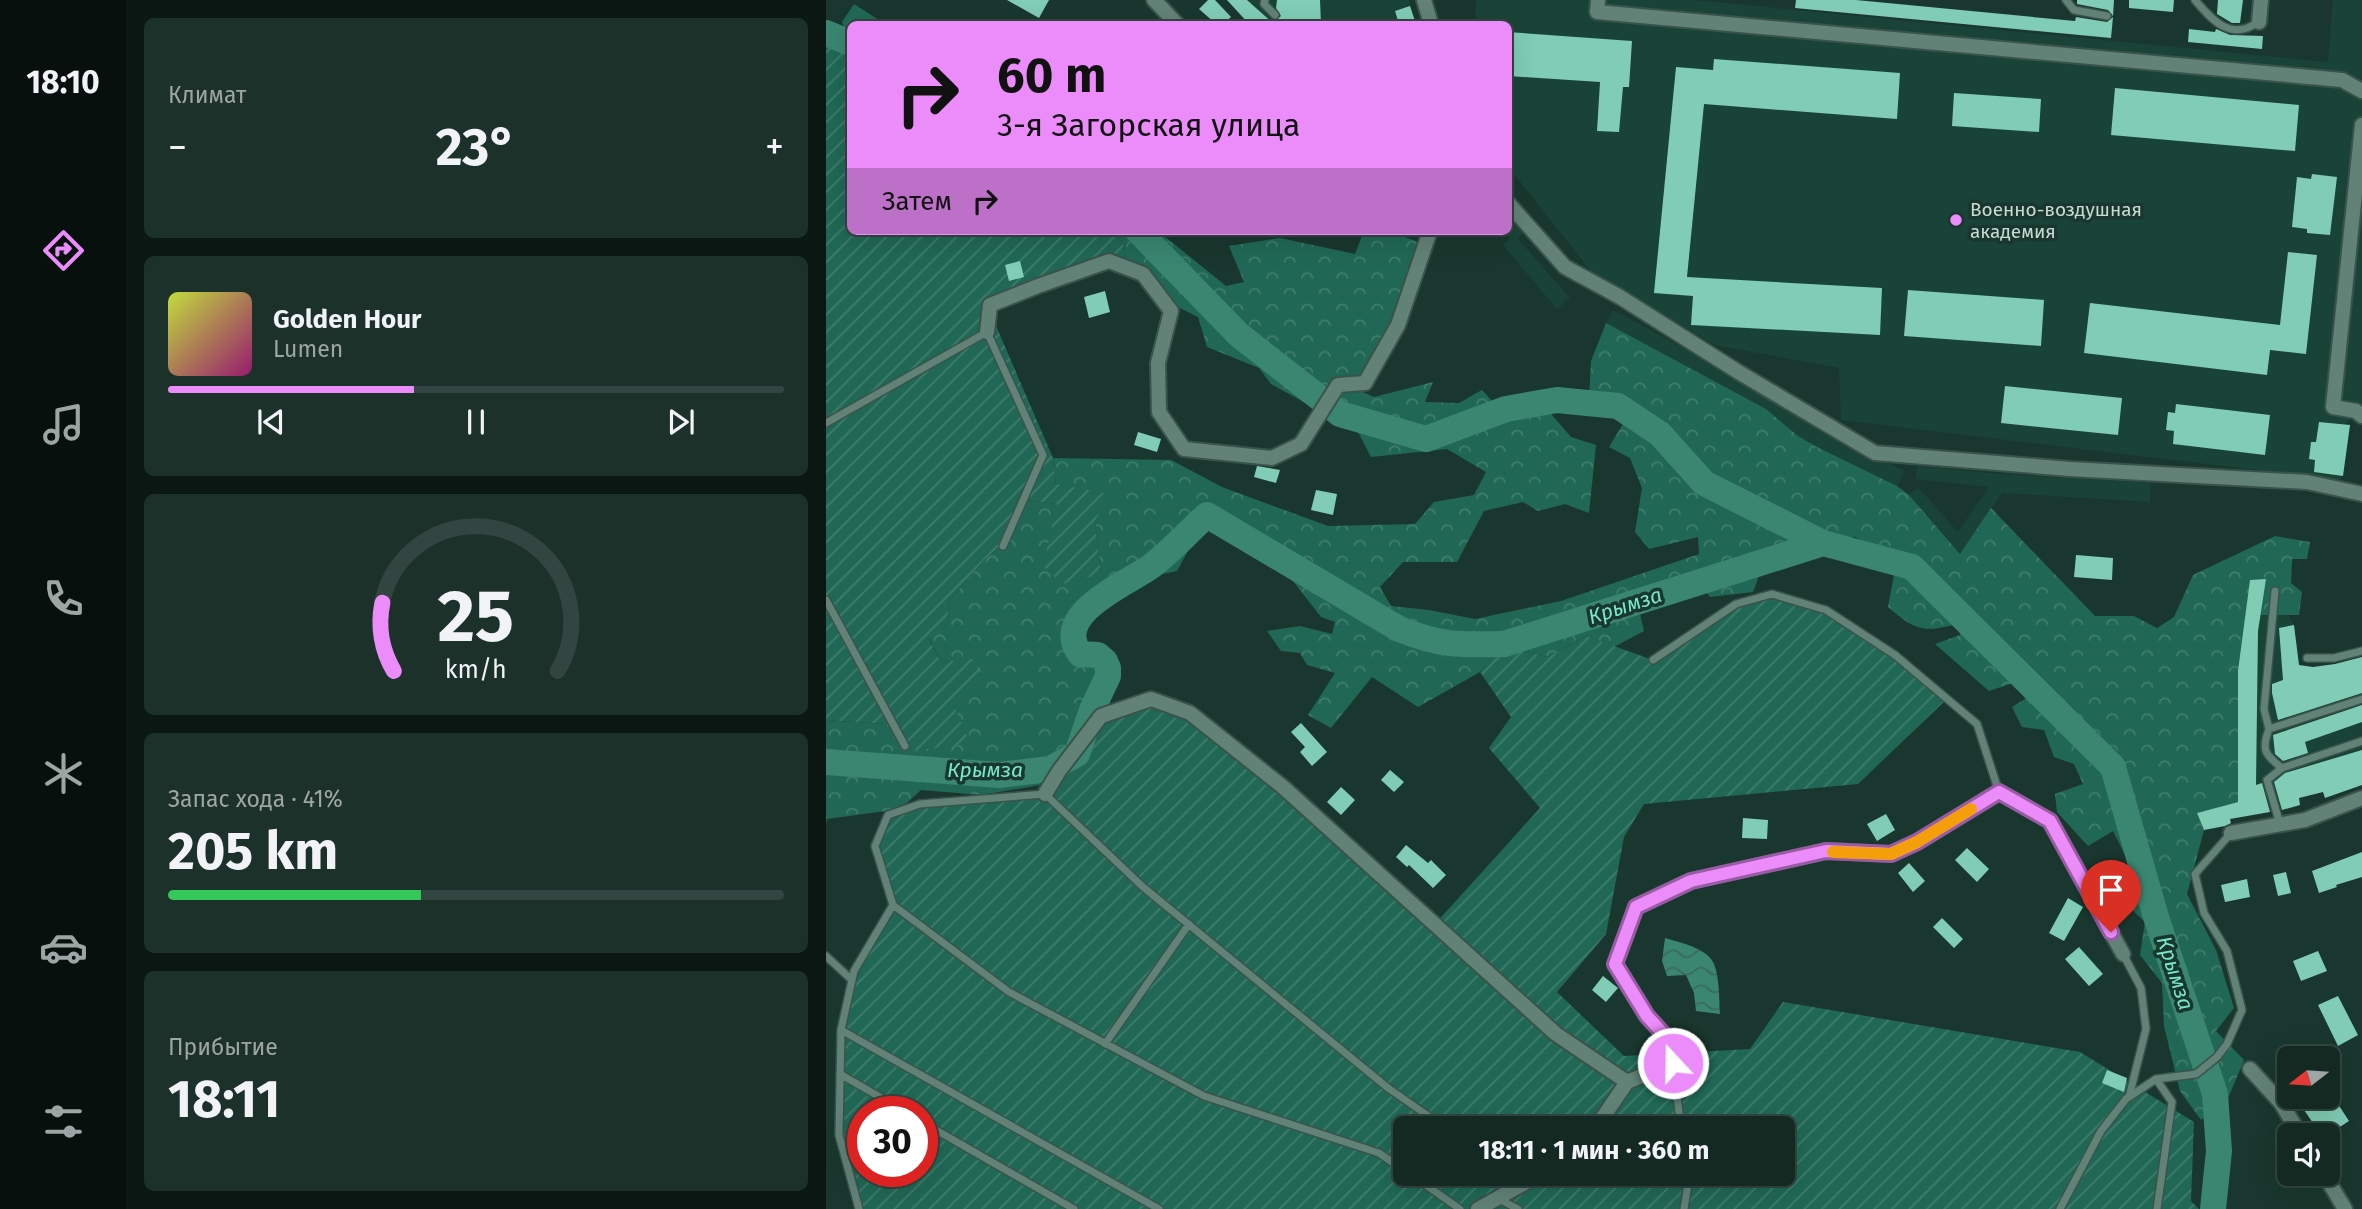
<!DOCTYPE html>
<html lang="ru">
<meta charset="utf-8">
<style>
:root{--surface:#132922;--page:#1c312a;--text:#f1f3f6;--muted:#9da6a5;--line:#324540;--accent:#ec8cfb}
body{margin:0;font-family:"Fira Sans",sans-serif;background:var(--page);color:var(--text);height:100vh;display:flex;flex-direction:column;font-size:26px;white-space:nowrap}
*{box-sizing:border-box;margin:0}
p{font-size:23px;color:var(--muted)}
.icon{flex:none;width:38px;height:38px;fill:none;stroke:currentColor;stroke-width:2;stroke-linecap:round;stroke-linejoin:round}
.map{position:relative;flex:1;overflow:hidden}
.drawer{display:flex;flex-direction:column;gap:18px;padding:18px;background:#0a1713;width:700px}
.drawer>*{flex:none}
.banner{position:absolute;left:21px;top:21px;width:665px;height:214px;border-radius:10px;box-shadow:0 7px 28px #0002,0 0 0 2px var(--line);background:#ec8cfb;color:#111;overflow:hidden}
.needle{width:46px;rotate:253deg}
.tools{position:absolute;left:1451px;top:1046px;display:grid;gap:14px}
.tools a{display:grid;place-items:center;width:63px;height:63px;border-radius:10px;background:var(--surface);box-shadow:0 7px 28px #0002,0 0 0 2px var(--line);font-size:35px}
.speed{position:absolute;left:21px;top:1096px;display:flex;gap:14px;font-size:35px;font-weight:700;text-align:center}
.speed>*{display:grid;place-content:center;width:91px;height:91px;border-radius:50%;background:var(--surface);box-shadow:0 7px 28px #0002,0 0 0 2px var(--line);line-height:1}
.speed .limit{border:10px solid #d22;background:#fff;color:#111}
.pin{position:absolute;display:grid;place-items:center;width:60px;height:60px;color:#fff;margin:-72px -30px;border-radius:50% 50% 50% 0;rotate:-45deg;box-shadow:0 0 7px #0007}
.pin .icon{rotate:45deg}
.me{position:absolute;width:77px;margin:-38px;rotate:339deg;stroke-linejoin:round;filter:drop-shadow(0 0 5px #0008)}
.turn{display:flex;align-items:center;gap:24px;height:147px;padding:0 35px;font-size:32px}
.turn .icon{width:91px;height:91px;stroke-width:2.5}
.turn b{display:block;font-size:49px;line-height:60px}
.then{display:flex;align-items:center;height:66px;padding:0 35px;background:#0003;gap:14px;font-size:26px}
.big{font-size:52px;font-weight:700;line-height:1.1}
.drawer .tile{flex:1;display:flex;flex-direction:column;justify-content:center;gap:10px;min-width:0;padding:0 24px;border-radius:10px;background:var(--page)}
.drawer .dial{align-items:center;gap:0}
.dial svg{height:182px;overflow:visible;fill:none;stroke:var(--line);stroke-width:7;stroke-linecap:round;text-anchor:middle}
.dial text{fill:var(--text);stroke:none}
.song{display:flex;align-items:center;gap:21px}
.cover{width:84px;height:84px;border-radius:10px;background:linear-gradient(135deg,hsl(70 70% 55%),hsl(320 70% 35%))}
.played{height:7px;border-radius:4px;background:linear-gradient(90deg,var(--accent) 40%,var(--line) 40%)}
.keys{display:flex;justify-content:space-around;direction:ltr}
.heat{display:flex;justify-content:space-between;align-items:center;font-size:38px;direction:ltr}
.charge{height:10px;border-radius:5px;background:linear-gradient(90deg,#34c759 41%,var(--line) 0)}
.trip{position:absolute;left:567px;top:1116px;width:402px;height:70px;border-radius:10px;background:var(--surface);box-shadow:0 7px 28px #0002,0 0 0 2px var(--line);font-weight:700;line-height:70px;text-align:center}
main{display:flex;flex:1;min-height:0}
.tab-bar{display:flex;flex-direction:column;width:126px;justify-content:space-around;align-items:center;background:#08100e;color:var(--muted)}
.tab-bar .icon{width:49px;height:49px}
.tab-bar .on{color:var(--accent)}
.tab-bar b{font-size:32px;color:var(--text)}
.map>svg:first-child{display:block}
.built{fill:#1a4337}
.forest{fill:url(#forest-crowns)}
.garden{fill:url(#garden-furrows);fill-rule:evenodd}
.water{fill:url(#water-waves)}
.lines{fill:none;stroke-linecap:round;stroke-linejoin:round}
.river{stroke:#3a8671;stroke-width:26}
.building{fill:#80ccb4}
.lane-casing{stroke:#39534b;stroke-width:10}
.street-casing{stroke:#39534b;stroke-width:18}
.lane{stroke:#628277;stroke-width:7}
.street{stroke:#628277;stroke-width:14}
.route-casing{stroke:#995ba3;stroke-width:18}
.route{stroke:#ec8cfb;stroke-width:12}
.slow{stroke:#f59e0b;stroke-width:12}
.poi-dot{fill:#ec8cfb;stroke:#19372e;stroke-width:2.5}
.labels{text-anchor:middle;dominant-baseline:central;stroke-width:7;stroke-linejoin:round;paint-order:stroke}
.poi-label{font-size:19px;fill:#c9dad4;stroke:#19372e;text-anchor:start}
.water-label{font-size:21px;font-style:italic;fill:#79e8c7;stroke:#19372e}
</style>
<main>
<nav class="tab-bar">
<b>18:10</b>
<svg class="icon on" aria-label="directions" viewBox="0 0 24 24"><path d="M12 3l9 9-9 9-9-9zM9 14v-3h6M13 9l2 2-2 2"/></svg>
<svg class="icon" aria-label="music" viewBox="0 0 24 24"><path d="M9 18V5l10-2v13"/><circle cx="6" cy="18" r="3"/><circle cx="16" cy="16" r="3"/></svg>
<svg class="icon" aria-label="phone" viewBox="0 0 24 24"><path d="M5 4h4l2 5-3 2q2 4 5 5l2-3 5 2v4C11 20 4 13 5 4z"/></svg>
<svg class="icon" aria-label="climate" viewBox="0 0 24 24"><path d="M12 3v18M4 7l16 10M4 17L20 7"/></svg>
<svg class="icon" aria-label="car" viewBox="0 0 24 24"><path d="M5 17H2v-5l4-1 3-4h7l3 4 3 1v5h-3M9 17h6M6 11h13"/><circle cx="7" cy="17" r="2"/><circle cx="17" cy="17" r="2"/></svg>
<svg class="icon" aria-label="filters" viewBox="0 0 24 24"><path d="M4 7h16M4 17h16"/><circle cx="9" cy="7" r="2"/><circle cx="15" cy="17" r="2"/></svg>
</nav>
<section class="drawer">
<div class="tile"><p>Климат</p>
<div class="heat"><a>−</a><b class="big">23°</b><a>+</a></div>
</div>
<div class="tile">
<div class="song"><i class="cover"></i><div><b>Golden Hour</b><p>Lumen</p></div></div>
<div class="played"></div>
<div class="keys"><svg class="icon" aria-label="previous" viewBox="0 0 24 24"><path d="M18 5L8 12l10 7zM5 5v14"/></svg><svg class="icon" aria-label="pause" viewBox="0 0 24 24"><path d="M8 5v14M16 5v14"/></svg><svg class="icon" aria-label="next" viewBox="0 0 24 24"><path d="M6 5l10 7-10 7zM19 5v14"/></svg></div>
</div>
<div class="tile dial"><svg viewBox="0 0 100 80">
<path d="M14 69A42 42 0 1 1 86 69"/>
<path d="M14 69A42 42 0 0 1 9 39" stroke="#ec8cfb"/>
<text x="50" y="56" font-size="32" font-weight="700">25</text>
<text x="50" y="72" font-size="11">km/h</text>
</svg></div>
<div class="tile"><p>Запас хода · 41%</p><b class="big">205 km</b><div class="charge"></div></div>
<div class="tile"><p>Прибытие</p><b class="big">18:11</b></div>
</section>
<div class="map">
<svg width="1536" height="1209" viewBox="0 0 1536 1209">
<defs>
<pattern id="forest-crowns" width="20" height="18" patternUnits="userSpaceOnUse" patternTransform="scale(1.75)"><rect width="20" height="18" fill="#206855"/><path d="M2 6a3 3 0 1 1 6 0M12 15a3 3 0 1 1 6 0" fill="none" stroke="#3f7d6d"/></pattern>
<pattern id="garden-furrows" width="10" height="10" patternUnits="userSpaceOnUse" patternTransform="scale(1.75)"><rect width="10" height="10" fill="#206855"/><path d="M-1 1l2-2M0 10L10 0M9 11l2-2" fill="none" stroke="#3f7d6d"/></pattern>
<pattern id="water-waves" width="16" height="10" patternUnits="userSpaceOnUse" patternTransform="scale(1.75)"><rect width="16" height="10" fill="#3a8671"/><path d="M0 5q4-4 8 0t8 0" fill="none" stroke="#3b6a5d"/></pattern>
</defs>
<rect width="100%" height="100%" fill="#19372e"/>
<!-- built -->
<path class="built" d="M 402,0 L 583,0 L 587,24 L 436,24 L 416,8 L 405,5 Z
M 650,0 L 869,0 L 1502,62 L 1507,0 L 1536,0 L 1536,408 L 1519,424 L 1515,480 L 1015,420 L 1013,368 L 889,345 L 765,271 L 683,168 L 682,24 L 649,24 Z
M 683,214 L 697,233 L 692,239 L 744,298 L 731,309 L 677,245 L 684,238 L 677,231 L 682,231 Z
M 787,310 L 952,399 L 995,432 L 1079,471 L 1071,486 L 991,447 L 972,436 L 940,409 L 780,323 Z
M 1091,466 L 1174,474 L 1325,483 L 1324,502 L 1176,493 L 1135,555 L 1083,495 L 1092,487 L 1132,532 L 1163,487 L 1090,479 Z
M 1440,579 L 1468,625 L 1470,679 L 1536,658 L 1536,765 L 1478,785 L 1453,810 L 1446,812 L 1421,805 L 1420,631 Z"/>
<!-- forest -->
<path class="forest" d="M 28,4 L 59,24 L 24,24 L 24,43 L 16,22 Z
M 281,231 L 332,231 L 400,286 L 418,282 L 403,246 L 454,238 L 529,254 L 538,231 L 562,231 L 598,244 L 564,325 L 540,375 L 515,382 L 548,397 L 607,382 L 599,402 L 633,403 L 656,390 L 676,412 L 713,400 L 745,437 L 770,445 L 763,513 L 739,504 L 712,511 L 697,502 L 658,511 L 631,562 L 577,562 L 554,587 L 565,606 L 603,610 L 649,619 L 735,601 L 873,554 L 872,537 L 823,549 L 809,532 L 816,488 L 804,458 L 783,447 L 800,419 L 763,398 L 765,361 L 780,323 L 940,409 L 972,436 L 991,447 L 1071,486 L 1083,495 L 1134,554 L 1165,508 L 1269,616 L 1308,616 L 1331,628 L 1348,617 L 1367,575 L 1449,536 L 1484,542 L 1481,559 L 1466,559 L 1465,583 L 1476,592 L 1473,615 L 1434,615 L 1412,671 L 1412,802 L 1371,813 L 1378,830 L 1361,894 L 1390,950 L 1408,1008 L 1390,1031 L 1418,1060 L 1403,1096 L 1375,1120 L 1354,1091 L 1338,1026 L 1336,983 L 1314,955 L 1319,922 L 1300,904 L 1303,863 L 1287,831 L 1262,846 L 1231,812 L 1229,794 L 1257,784 L 1248,764 L 1228,757 L 1218,730 L 1196,727 L 1186,707 L 1209,693 L 1205,677 L 1163,691 L 1109,644 L 1134,635 L 1132,624 C 1096,633 1089,630 1062,607 L 1071,558 L 1029,537 L 940,557 L 927,592 L 884,597 L 872,580 L 809,592 L 818,631 L 788,647 L 760,636 L 722,657 L 675,646 L 654,672 L 592,707 L 546,677 L 505,728 L 482,715 L 509,673 L 481,665 L 474,653 L 455,651 L 441,631 L 474,626 L 506,634 L 509,622 L 495,617 L 432,536 L 381,516 L 351,571 L 291,583 L 258,634 L 271,669 L 276,718 L 245,762 L 214,770 L 214,785 L 156,795 L 95,790 L 74,809 L 1,819 L 0,824 L 0,720 L 60,724 L 129,708 L 148,660 L 115,662 L 103,638 L 123,623 L 122,602 L 157,561 L 186,535 L 198,500 L 231,504 L 275,574 L 269,521 L 230,484 L 227,458 L 345,460 L 396,487 L 502,526 L 589,524 L 608,502 L 648,495 L 660,472 L 621,449 L 545,457 L 532,432 L 445,384 L 433,368 L 381,347 L 372,317 L 336,299 L 299,262 L 297,242 Z"/>
<!-- garden -->
<path class="garden" d="M 0,43 L 24,52 L 24,231 L 281,231 L 297,242 L 299,262 L 161,305 L 227,458 L 230,484 L 283,494 L 269,521 L 275,574 L 236,584 L 217,566 L 231,504 L 198,500 L 186,535 L 157,561 L 122,602 L 123,623 L 103,639 L 115,662 L 148,659 L 154,673 L 129,708 L 144,744 L 76,752 L 60,724 L 0,720 Z
M 946,594 L 1000,610 L 1069,655 L 1121,699 L 1032,784 L 818,804 L 798,837 L 780,934 L 731,992 L 798,1056 L 924,1049 L 957,1002 L 1254,1052 L 1368,1122 L 1365,1201 L 1373,1209 L 33,1209 L 13,1135 L 15,1030 L 28,971 L 67,905 L 49,846 L 62,815 L 94,804 L 219,794 L 275,716 L 325,699 L 364,713 L 609,924 L 714,808 L 663,748 L 685,717 L 654,672 L 675,646 L 722,657 L 760,636 L 827,660 L 910,604 ZM 37,1111 L 96,1111 L 96,1171 L 37,1171 ZM 579,1129 L 957,1129 L 957,1174 L 579,1174 Z"/>
<!-- water -->
<path class="water" d="M 839,938 C 852,942 876,947 885,959 C 894,970 893,1000 894,1014 L 870,1011 L 868,993 L 860,975 L 841,976 L 836,961 Z"/>
<g class="lines">
<!-- river -->
<path class="river" d="M 0,33 L 24,43
M 312,231 L 413,335 L 514,414 L 600,439 L 680,409 L 731,400 L 792,406 L 834,434 L 878,483 L 997,543
M 0,762 L 173,775 L 224,769 L 251,754 L 266,710 L 282,676 L 282,668 L 279,661 L 272,655 L 254,654 C 224,612 305,583 328,564 C 347,549 363,531 381,515 L 573,629 C 615,646 635,645 678,644 L 997,543 L 1086,567 L 1287,767 L 1330,917 L 1389,1094 L 1393,1151 L 1387,1209"/>
</g>
<!-- building -->
<path class="building" d="M 181,0 L 223,0 L 213,18 Z
M 382,0 L 389,0 L 405,17 L 397,24 L 390,24 L 373,9 Z
M 401,0 L 421,0 L 448,24 L 423,24 Z
M 451,0 L 494,0 L 495,24 L 448,24 L 449,21 L 455,16 L 450,8 Z
M 970,0 L 1030,0 L 1249,21 L 1250,17 L 1281,22 L 1287,17 L 1285,38 L 969,8 Z
M 1251,0 L 1288,0 L 1287,16 L 1282,10 L 1251,4 Z
M 1303,0 L 1348,0 L 1347,12 L 1303,8 Z
M 1392,0 L 1417,0 L 1414,23 L 1406,23 L 1391,14 Z
M 584,6 L 590,24 L 573,24 L 569,11 Z
M 1363,29 L 1389,32 L 1390,29 L 1404,35 L 1437,36 L 1436,49 L 1362,42 Z
M 682,32 L 806,41 L 803,87 L 797,87 L 793,132 L 771,131 L 774,82 L 682,76 Z
M 888,59 L 1074,73 L 1071,119 L 878,104 L 861,277 L 1056,288 L 1054,335 L 865,325 L 867,296 L 828,293 L 850,67 L 887,70 Z
M 1289,88 L 1473,105 L 1469,151 L 1285,135 Z
M 1128,93 L 1215,99 L 1213,132 L 1126,126 Z
M 1486,174 L 1511,177 L 1504,235 L 1481,233 L 1481,229 L 1466,227 L 1471,177 L 1485,179 Z
M 1462,252 L 1491,255 L 1480,354 L 1444,350 L 1441,375 L 1258,353 L 1264,303 L 1454,325 Z
M 194,261 L 198,277 L 183,281 L 179,265 Z
M 1082,290 L 1218,300 L 1215,346 L 1078,336 Z
M 279,291 L 284,312 L 263,318 L 258,297 Z
M 1179,386 L 1296,398 L 1292,435 L 1175,423 Z
M 1350,404 L 1444,415 L 1439,455 L 1347,444 L 1348,431 L 1340,430 L 1342,412 L 1349,413 Z
M 1493,422 L 1524,425 L 1517,476 L 1488,472 L 1489,460 L 1483,459 L 1485,442 L 1490,442 Z
M 312,432 L 335,439 L 331,452 L 308,445 Z
M 431,466 L 454,470 L 450,483 L 428,477 Z
M 490,490 L 511,494 L 507,515 L 485,510 Z
M 1250,555 L 1287,558 L 1286,580 L 1248,577 Z
M 1440,579 L 1432,631 L 1430,785 L 1436,783 L 1444,812 L 1404,819 L 1405,823 L 1399,826 L 1378,830 L 1371,813 L 1412,802 L 1412,671 L 1424,580 Z
M 1468,625 L 1473,665 L 1487,667 L 1509,664 L 1536,657 L 1536,693 L 1452,720 L 1446,693 L 1446,684 L 1457,680 L 1453,628 Z
M 1536,705 L 1536,722 L 1479,742 L 1482,753 L 1457,761 L 1449,754 L 1447,735 Z
M 475,723 L 501,752 L 486,766 L 474,752 L 479,747 L 465,732 Z
M 1536,750 L 1536,785 L 1499,798 L 1497,792 L 1473,798 L 1474,805 L 1456,810 L 1448,782 L 1459,773 Z
M 564,770 L 578,782 L 568,792 L 555,780 Z
M 515,787 L 529,800 L 515,815 L 501,802 Z
M 1060,814 L 1069,830 L 1051,841 L 1041,824 Z
M 917,818 L 942,820 L 941,839 L 916,838 Z
M 580,845 L 602,863 L 605,860 L 620,875 L 607,888 L 583,865 L 581,867 L 570,857 Z
M 1141,848 L 1163,869 L 1151,882 L 1129,860 Z
M 1536,852 L 1536,877 L 1510,885 L 1511,887 L 1493,893 L 1486,871 Z
M 1083,863 L 1099,881 L 1087,892 L 1072,873 Z
M 1460,872 L 1465,893 L 1452,896 L 1447,875 Z
M 1421,879 L 1424,897 L 1399,902 L 1395,885 Z
M 1242,898 L 1257,907 L 1238,941 L 1223,933 Z
M 1116,918 L 1137,939 L 1128,948 L 1107,927 Z
M 1253,947 L 1277,974 L 1263,986 L 1239,959 Z
M 1492,951 L 1501,971 L 1475,981 L 1467,961 Z
M 777,976 L 792,988 L 780,1002 L 766,990 Z
M 1512,996 L 1532,1035 L 1512,1046 L 1492,1005 Z
M 1281,1070 L 1301,1078 L 1298,1092 L 1276,1083 Z
M 1469,1097 L 1497,1097 L 1502,1106 L 1510,1101 L 1523,1121 L 1500,1136 L 1496,1136 Z"/>
<g class="lines">
<defs>
<path id="lane" d="M 439,0 L 438,4 L 449,15
M 1240,0 L 1248,10 L 1281,16
M 1369,0 C 1386,20 1405,42 1432,22
M 0,423 L 161,332 L 217,455 L 177,546
M 0,600 L 79,746
M 1481,658 L 1508,658 L 1536,651
M 827,660 L 910,604 L 946,594 L 1000,610 L 1069,655 L 1151,724 L 1173,792
M 1443,729 L 1438,709 L 1449,591
M 1456,768 C 1439,755 1435,750 1443,729 L 1536,699
M 1454,824 L 1441,780 L 1456,768 L 1536,741
M 1297,954 L 1315,988 L 1320,1029 L 1303,1097
M 0,956 L 26,980
M 15,1030 L 333,1209
M 279,1044 L 363,924
M 847,1063 L 855,1129
M 14,1074 L 78,1111
M 1330,1079 L 1346,1102 L 1331,1209
M 96,1122 L 248,1209
M 579,1171 L 553,1153 L 378,1096 L 183,992 L 67,905 L 49,846 L 62,815 L 94,804 L 219,794 L 317,887 L 562,1088 L 621,1129
M 584,1174 L 634,1209
M 685,1174 L 699,1184
M 673,1199 L 692,1209
M 33,1209 L 13,1135 L 15,1030 L 28,971 L 67,905
M 858,1209 L 862,1184 L 861,1174
M 1234,1209 L 1275,1131 L 1300,1099 L 1330,1079 L 1370,1074 L 1391,1057 L 1401,1044 L 1416,1010 L 1401,951 L 1378,913 L 1369,874 L 1405,833"/>
<path id="street" d="M 328,0 L 351,24
M 598,0 L 605,24
M 772,0 L 771,12 L 1516,80 L 1536,91
M 1433,22 L 1435,0
M 1536,125 L 1507,407 L 1530,411 L 1536,416
M 682,203 L 739,267 L 794,297 L 914,373 L 1049,453 L 1244,469 L 1481,482 L 1536,494
M 161,332 L 164,305 L 212,286 L 283,261 L 317,274 L 345,311 L 332,363 L 333,412 L 358,449 L 446,458 L 475,444 L 512,385 L 539,383 L 572,325 L 604,231
M 219,794 L 233,771 L 275,716 L 325,699 L 364,713 L 457,787 L 730,1034 L 801,1082
M 1405,833 L 1479,820 L 1536,798
M 1424,1069 L 1455,1103 L 1475,1136
M 769,1129 L 801,1082 L 847,1063 L 842,1039 L 821,1016 L 789,964 L 810,907 L 865,881 L 1000,851 L 1065,854 L 1091,842 L 1173,792 L 1224,821 L 1297,954
M 1498,1174 L 1519,1209
M 652,1209 L 715,1174"/>
</defs>
<!-- lane casing -->
<use href="#lane" class="lane-casing"/>
<!-- street casing -->
<use href="#street" class="street-casing"/>
<!-- lane -->
<use href="#lane" class="lane"/>
<!-- street -->
<use href="#street" class="street"/>
</g>
<g class="lines">
<defs>
<path id="route" d="M 847,1063 L 842,1039 L 821,1016 L 789,964 L 810,907 L 865,881 L 1000,851 L 1065,854 L 1091,842 L 1173,792 L 1224,821 L 1285,932"/>
</defs>
<!-- route casing -->
<use href="#route" class="route-casing"/>
<!-- route -->
<use href="#route" class="route"/>
<!-- slow -->
<path class="slow" d="M 1007,852 L 1065,854 L 1091,842 L 1145,809"/>
</g>
<!-- markers -->
<circle class="poi-dot" cx="1130" cy="220" r="7"/>
<g class="labels">
<!-- poi labels -->
<g class="poi-label">
<text x="1144" y="209">Военно-воздушная<tspan x="1144" dy="22">академия</tspan></text>
</g>
<!-- water labels -->
<g class="water-label">
<text transform="translate(799 606) rotate(-18)">Крымза</text>
<text x="159" y="770">Крымза</text>
<text transform="translate(1349 973) rotate(72)">Крымза</text>
</g>
</g>
</svg>
<div class="tools">
<a><svg class="needle" viewBox="-14 -14 28 28"><path d="M0-13l5 13h-10z" fill="#e53935"/><path d="M0 13l5-13h-10z" fill="#9da6a5"/></svg></a>
<a><svg class="icon" aria-label="sound" viewBox="0 0 24 24"><path d="M4 9h4l5-4v14l-5-4H4zM17 9q2 3 0 6"/></svg></a>
</div>
<div class="speed"><div class="limit">30</div></div>
<div class="pin" style="left:1285px;top:932px;background:#d93025"><svg class="icon" aria-label="arrive" viewBox="0 0 24 24"><path d="M6 21V4h12l-3 4 3 4H6"/></svg></div>
<svg class="me" style="left:847px;top:1063px" viewBox="-20 -20 40 40"><circle r="17" fill="#ec8cfb" stroke="#fff" stroke-width="3"/><path d="M0-11L8 9 0 5-8 9z" fill="#fff"/></svg>
<div class="trip">18:11 · 1 мин · 360 m</div>
<div class="banner">
<div class="turn"><svg class="icon" aria-label="right" viewBox="0 0 24 24"><path d="M7 20v-9h11M14 6l5 5-5 5"/></svg><div><b>60 m</b>3-я Загорская улица</div></div>
<div class="then">Затем<svg class="icon" aria-label="right" viewBox="0 0 24 24"><path d="M7 20v-9h11M14 6l5 5-5 5"/></svg></div>
</div>
</div>
</main>
